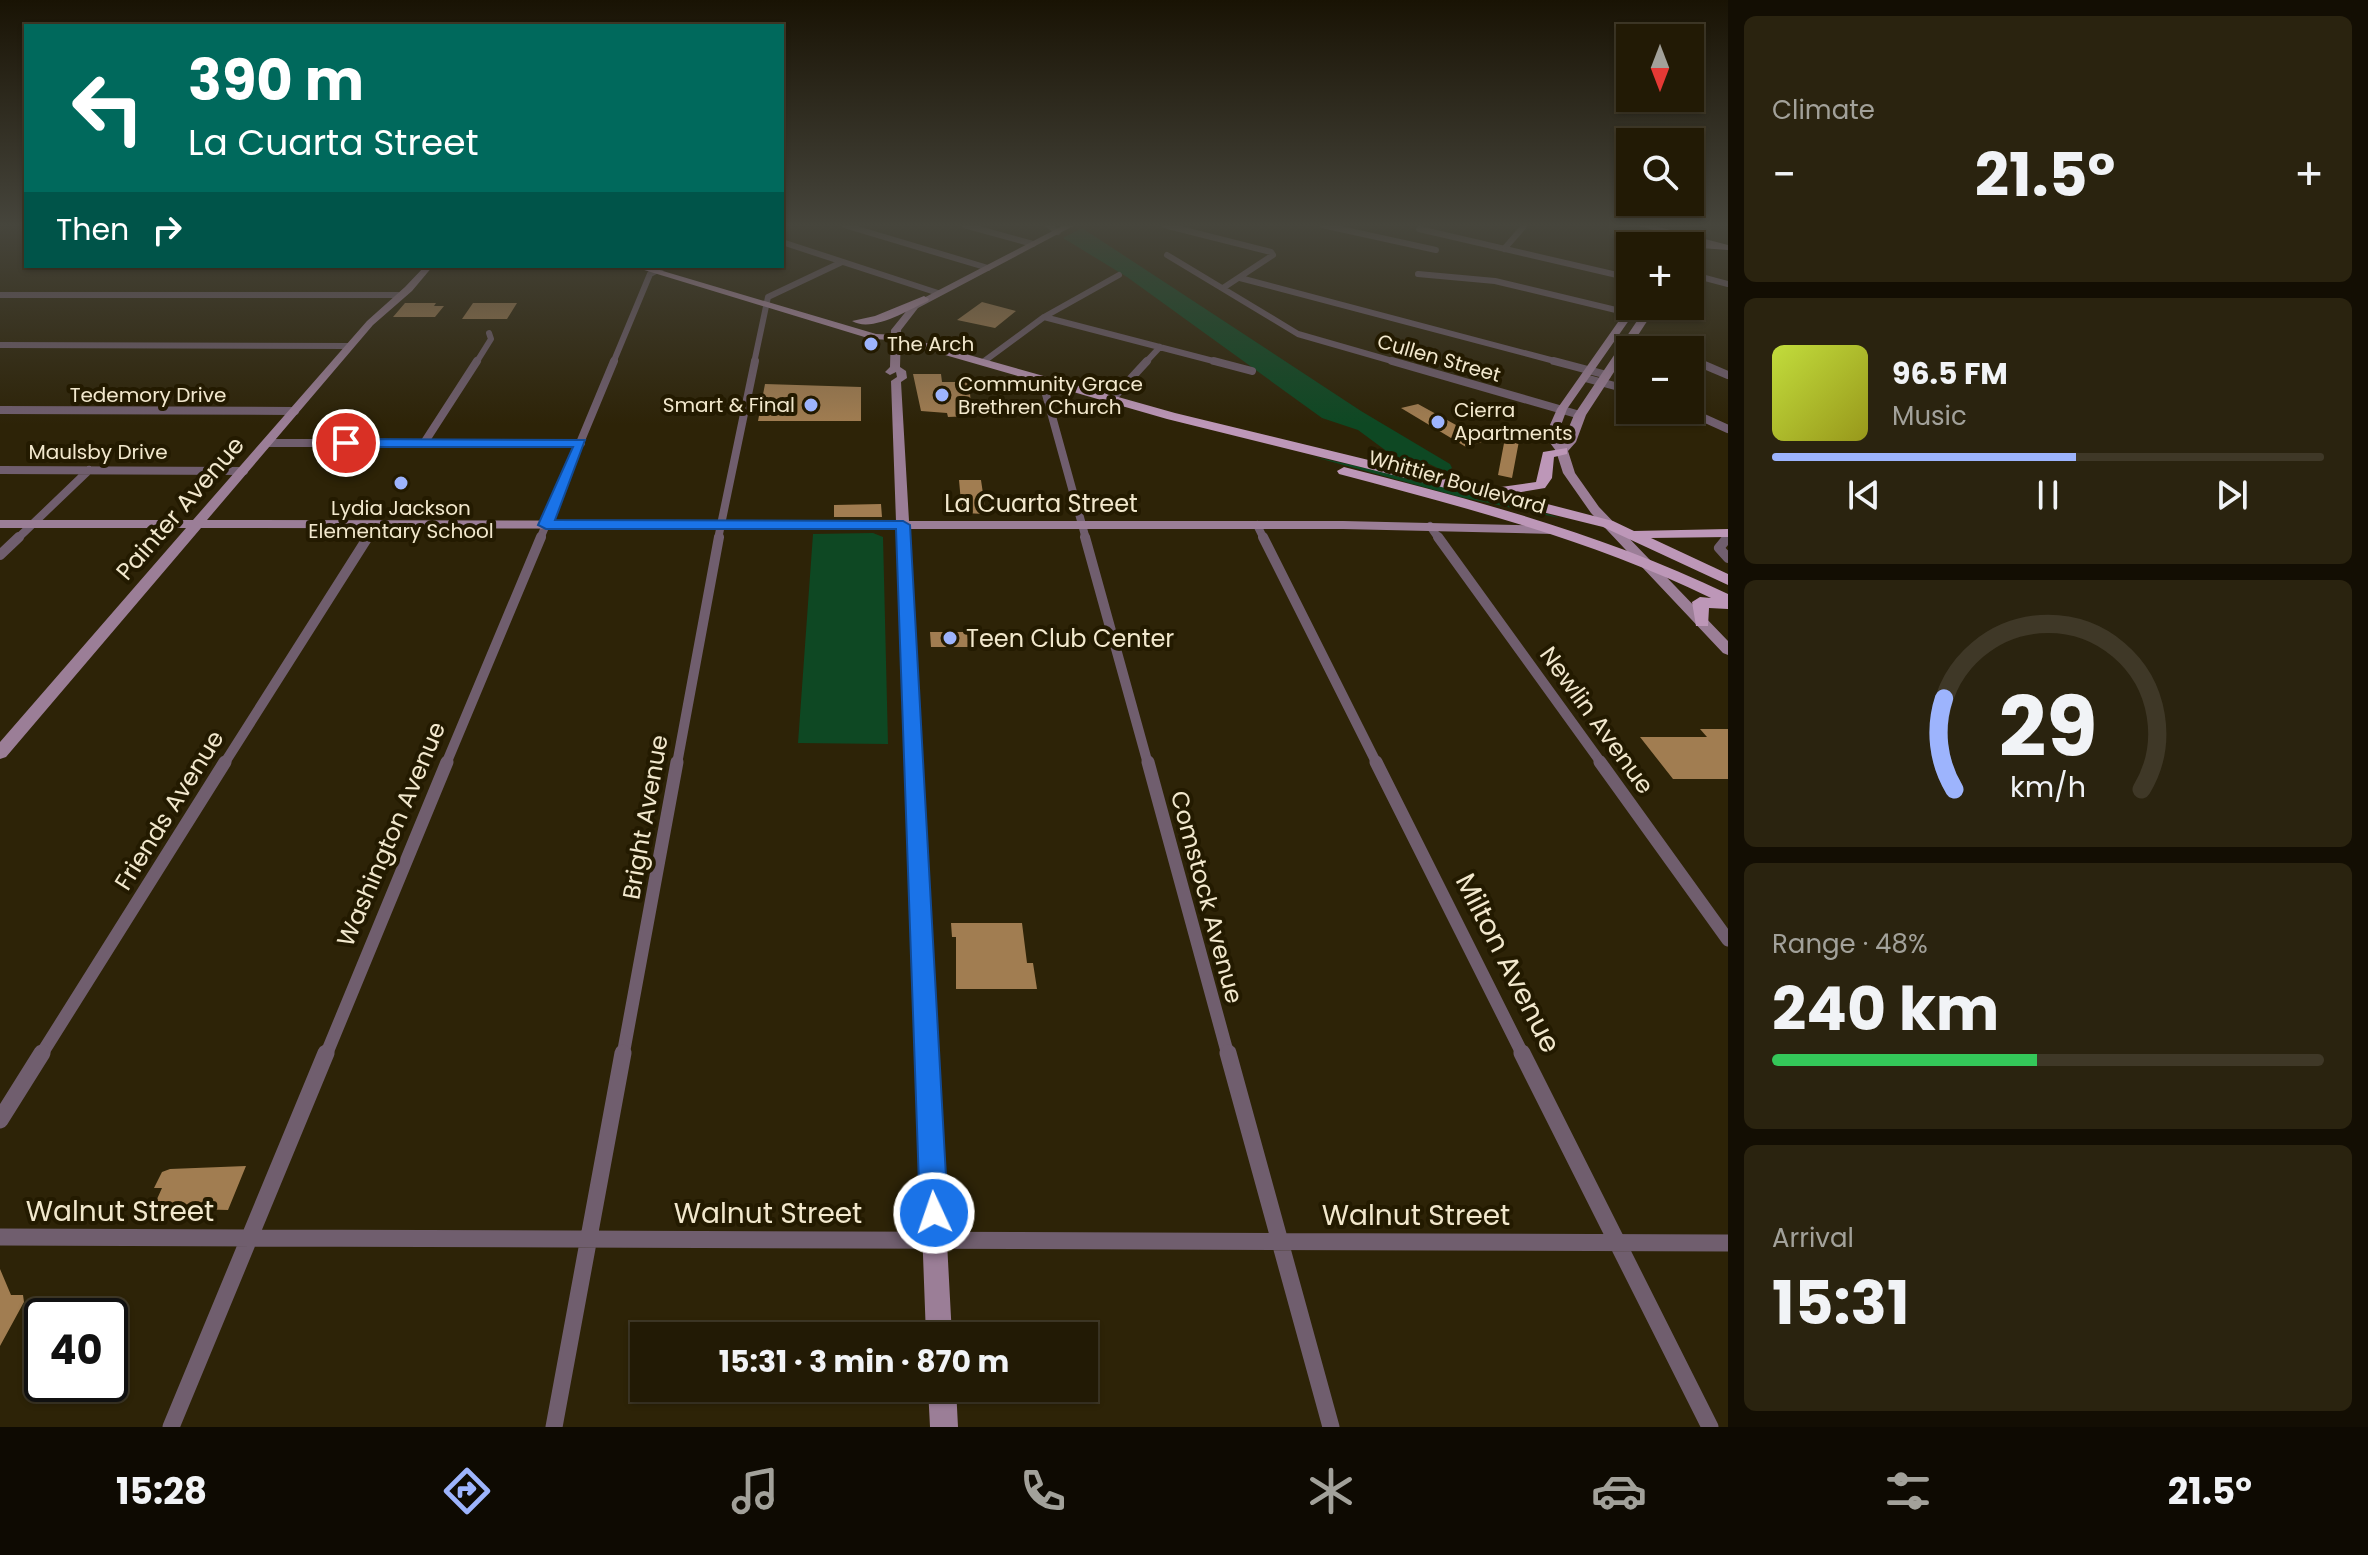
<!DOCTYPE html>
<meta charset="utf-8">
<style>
:root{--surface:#221a05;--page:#2a230f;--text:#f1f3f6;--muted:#a2a19a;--line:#3f3827;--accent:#9db4fd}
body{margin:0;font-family:Poppins,sans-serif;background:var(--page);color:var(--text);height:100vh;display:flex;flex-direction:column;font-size:30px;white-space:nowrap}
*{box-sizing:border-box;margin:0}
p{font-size:26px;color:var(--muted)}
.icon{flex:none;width:44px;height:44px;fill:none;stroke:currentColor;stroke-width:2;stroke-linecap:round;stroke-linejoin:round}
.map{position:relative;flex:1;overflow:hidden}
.side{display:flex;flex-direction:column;gap:16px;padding:16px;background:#130e03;width:640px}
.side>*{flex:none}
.guide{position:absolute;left:24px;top:24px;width:760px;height:244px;border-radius:0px;box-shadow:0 2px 6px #0004,0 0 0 2px var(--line);background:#00695c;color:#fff;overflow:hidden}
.needle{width:52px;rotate:180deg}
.tools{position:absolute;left:1616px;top:24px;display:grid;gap:16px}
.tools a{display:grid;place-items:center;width:88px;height:88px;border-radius:0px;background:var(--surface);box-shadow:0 2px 6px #0004,0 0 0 2px var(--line);font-size:40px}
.speed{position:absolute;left:24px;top:1298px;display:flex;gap:16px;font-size:40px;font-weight:700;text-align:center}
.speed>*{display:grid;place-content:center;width:104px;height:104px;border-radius:50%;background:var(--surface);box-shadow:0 2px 6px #0004,0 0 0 2px var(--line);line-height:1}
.speed .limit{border:4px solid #111;border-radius:12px;background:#fff;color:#111}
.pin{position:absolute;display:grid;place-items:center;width:68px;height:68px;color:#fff;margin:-34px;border:4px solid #fff;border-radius:50%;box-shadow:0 2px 8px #0007}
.me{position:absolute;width:88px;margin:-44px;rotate:357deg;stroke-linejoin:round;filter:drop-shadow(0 0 6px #0008)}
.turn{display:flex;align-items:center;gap:28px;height:168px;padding:0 32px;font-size:36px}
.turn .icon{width:104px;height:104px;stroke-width:2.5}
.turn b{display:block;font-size:56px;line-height:68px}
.then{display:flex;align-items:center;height:76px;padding:0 32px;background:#0003;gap:16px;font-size:30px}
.big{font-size:60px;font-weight:700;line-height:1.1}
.side .tile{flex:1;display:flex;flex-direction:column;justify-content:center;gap:12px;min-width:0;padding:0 28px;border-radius:12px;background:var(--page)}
.side .dial{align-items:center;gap:0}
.dial svg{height:208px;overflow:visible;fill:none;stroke:var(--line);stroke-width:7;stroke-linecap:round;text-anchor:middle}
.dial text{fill:var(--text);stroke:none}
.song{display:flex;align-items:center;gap:24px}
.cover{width:96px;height:96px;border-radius:12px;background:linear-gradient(135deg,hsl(70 70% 55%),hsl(60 70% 35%))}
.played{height:8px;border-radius:4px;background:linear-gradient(90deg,var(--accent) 55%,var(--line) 55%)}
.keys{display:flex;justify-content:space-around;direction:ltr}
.heat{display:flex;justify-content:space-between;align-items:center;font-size:44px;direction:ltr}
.charge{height:12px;border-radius:6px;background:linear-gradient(90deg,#34c759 48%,var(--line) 0)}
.trip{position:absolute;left:630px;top:1322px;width:468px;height:80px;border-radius:0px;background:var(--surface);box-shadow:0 2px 6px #0004,0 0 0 2px var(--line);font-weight:700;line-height:80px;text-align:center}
.tab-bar{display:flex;height:128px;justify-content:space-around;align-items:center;background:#0e0a02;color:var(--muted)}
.tab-bar .icon{width:56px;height:56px}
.tab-bar .on{color:var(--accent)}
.tab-bar b{font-size:36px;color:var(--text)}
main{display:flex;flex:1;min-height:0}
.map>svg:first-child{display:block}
.green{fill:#0e4823}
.building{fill:#a17d51}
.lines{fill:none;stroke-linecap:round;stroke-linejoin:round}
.street-far4{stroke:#705e6e;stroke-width:6}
.street-far3{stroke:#705e6e;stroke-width:8}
.street-far2{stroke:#705e6e;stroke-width:10}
.street-far1{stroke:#705e6e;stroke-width:13}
.street{stroke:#705e6e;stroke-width:17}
.secondary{fill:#9b7e97;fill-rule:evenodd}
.primary{fill:#bd97b8;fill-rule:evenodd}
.route{fill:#1a73e8;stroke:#114b97;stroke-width:2}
.poi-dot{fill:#9db4fd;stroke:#231a00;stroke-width:3}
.labels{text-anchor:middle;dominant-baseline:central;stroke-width:8;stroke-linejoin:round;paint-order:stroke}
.far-poi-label{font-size:20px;fill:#f2e8cd;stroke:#231a00;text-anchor:start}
.far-street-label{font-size:20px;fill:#f2e8cd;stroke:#231a00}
.street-label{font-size:24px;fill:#f2e8cd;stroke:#231a00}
.poi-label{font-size:24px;fill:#f2e8cd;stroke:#231a00;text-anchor:start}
.near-street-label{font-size:28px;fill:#f2e8cd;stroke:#231a00}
</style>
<main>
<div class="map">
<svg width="1728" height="1427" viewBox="0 0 1728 1427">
<rect width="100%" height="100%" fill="#2d2307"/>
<!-- green -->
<path class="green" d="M 1082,228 L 1361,411 L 1450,464 L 1452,468 L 1446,472 L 1425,462 L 1418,464 L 1427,469 L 1404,464 L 1358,430 L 1322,418 L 1127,277 L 1063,238 Z
M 1311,456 L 1488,495 L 1560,518 L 1460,497 Z
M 873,533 L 883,537 L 888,744 L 798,743 L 813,534 Z"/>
<!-- building -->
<path class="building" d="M 982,302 L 1016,311 L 995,328 L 957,320 Z
M 405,303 L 436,303 L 434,306 L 444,306 L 435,317 L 393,317 Z
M 473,303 L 517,303 L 507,319 L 462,319 Z
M 913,374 L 941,374 L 942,382 L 969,382 L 972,416 L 948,417 L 947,413 L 921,411 Z
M 765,384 L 861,387 L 861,421 L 758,421 Z
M 1418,404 L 1485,441 L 1466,447 L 1401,408 Z
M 1505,438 L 1519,441 L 1512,478 L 1498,475 Z
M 959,480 L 981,480 L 986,514 L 962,513 Z
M 881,504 L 882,517 L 834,517 L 834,505 Z
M 930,632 L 967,632 L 969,647 L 931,647 Z
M 1700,729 L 1728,729 L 1728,779 L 1673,779 L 1640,737 L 1707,737 Z
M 951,923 L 1022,923 L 1027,963 L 1033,963 L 1037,989 L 956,989 L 956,937 L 952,937 Z
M 246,1166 L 228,1210 L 153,1208 L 162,1188 L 154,1188 L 162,1172 L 170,1169 Z
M 0,1269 L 11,1295 L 23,1295 L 24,1302 L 0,1346 Z"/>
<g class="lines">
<!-- street-far4 -->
<path class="street-far4" d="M 844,225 L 988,268
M 964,225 L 1033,244
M 1048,225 L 1058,232
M 1164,225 L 1271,252 L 1273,255 L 1223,288
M 1322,225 L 1436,250
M 1419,229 L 1630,278
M 782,242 L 938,293
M 1504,249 L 1525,225
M 1167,255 L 1298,334 L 1399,363
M 1418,274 L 1495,281 L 1645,317
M 1690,274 L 1728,284
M 1240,278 L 1562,363
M 0,295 L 398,295
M 1044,317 L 1221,363
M 1612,338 L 1658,350
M 0,345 L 350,346
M 1690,359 L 1700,363
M 983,362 L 1044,317 L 1119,275
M 476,363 L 491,339 L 489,333
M 613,363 L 650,274 L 665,266
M 754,363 L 768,297 L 842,262
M 1145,363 L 1160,347"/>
<!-- street-far3 -->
<path class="street-far3" d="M 1214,361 L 1252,371
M 1392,361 L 1580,415
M 1554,361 L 1607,375
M 1695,361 L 1728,375
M 1585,378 L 1630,390
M 1042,380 L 1086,539
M 1112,399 L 1147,361
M 0,410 L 295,411
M 1686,410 L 1728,429
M 268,443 L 581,443
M 424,443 L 477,361
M 0,470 L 244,471
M 1257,525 L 1264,539
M 1430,526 L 1439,539
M 17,539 L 89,470
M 366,539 L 375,525
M 540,539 L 614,361
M 718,539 L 755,361"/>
<!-- street-far2 -->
<path class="street-far2" d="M 1085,537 L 1148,764
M 1263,537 L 1377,764
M 1438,537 L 1602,764
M 1728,537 L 1719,548 L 1728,558
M 0,555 L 19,537
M 224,764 L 368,537
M 446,764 L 541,537
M 677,764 L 719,537"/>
<!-- street-far1 -->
<path class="street-far1" d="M 1148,762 L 1228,1055
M 1376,762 L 1523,1055
M 1600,762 L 1728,940
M 41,1055 L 225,762
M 326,1055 L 447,762
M 623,1055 L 677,762"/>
<!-- street -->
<path class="street" d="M 1228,1053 L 1331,1427
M 1522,1053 L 1710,1427
M 0,1120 L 42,1053
M 0,1237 L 1728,1243
M 171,1427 L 326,1053
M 554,1427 L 623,1053"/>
<!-- secondary -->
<path class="secondary" d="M 1064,225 L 1075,225 L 918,308 L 901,330 L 900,367 L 906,371 L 907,378 L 901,382 L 909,521 L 1343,521 L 1553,526 L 1559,530 L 1553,534 L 1343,529 L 909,529 L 952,1336 L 926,1336 L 896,529 L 201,528 L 6,757 L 0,759 L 0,742 L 186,528 L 0,528 L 0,520 L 193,520 L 367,321 L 405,287 L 425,266 L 433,266 L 412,291 L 373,325 L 207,520 L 896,521 L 891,381 L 897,377 L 896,372 L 890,375 L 885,372 L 890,367 L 891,330 L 912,304 Z
M 1636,225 L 1651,225 L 1728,245 L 1728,250 L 1701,248 L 1690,260 L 1690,252 L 1696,244 L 1701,244 Z
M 1630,305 L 1639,306 L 1567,409 L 1557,436 L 1562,444 L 1574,415 L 1647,306 L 1657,306 L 1586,415 L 1576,442 L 1568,451 L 1575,473 L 1599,507 L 1728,641 L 1728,655 L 1723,653 L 1591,513 L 1563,473 L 1556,451 L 1545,436 L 1557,409 Z
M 928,1388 L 956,1388 L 958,1427 L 930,1427 Z"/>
<!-- primary -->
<path class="primary" d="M 631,266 L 646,266 L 876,334 L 898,335 L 1175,413 L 1500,492 L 1501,487 L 1536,482 L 1543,452 L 1567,448 L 1567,454 L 1554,457 L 1552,478 L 1545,488 L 1509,494 L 1613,521 L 1634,531 L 1728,529 L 1728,537 L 1651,538 L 1728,574 L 1728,585 L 1603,527 L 1167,419 L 893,340 L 871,339 Z
M 924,296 L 929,299 L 928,301 C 908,310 872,333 852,321 L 875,316 Z
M 1344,467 C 1475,500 1606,535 1728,594 L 1728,609 L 1709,608 L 1708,626 L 1696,626 L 1692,602 L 1700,597 L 1711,598 C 1593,540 1466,508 1339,474 L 1337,471 Z"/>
</g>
<!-- sky -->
<linearGradient id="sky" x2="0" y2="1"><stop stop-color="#191304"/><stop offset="0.53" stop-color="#46453c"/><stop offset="1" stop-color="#46453c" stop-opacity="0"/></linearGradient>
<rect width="1728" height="425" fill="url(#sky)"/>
<!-- route -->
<path class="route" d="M 585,440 L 555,520 L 903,521 L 910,525 L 948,1213 L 944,1222 L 934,1226 L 924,1222 L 920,1213 L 896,529 L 546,529 L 538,525 L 573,447 L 346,447 L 340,443 L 346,439 Z"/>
<!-- markers -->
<g class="poi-dot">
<circle cx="871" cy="344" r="8"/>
<circle cx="942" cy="395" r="8"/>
<circle cx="811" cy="405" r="8"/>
<circle cx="1438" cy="422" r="8"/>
<circle cx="401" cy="483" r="8"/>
<circle cx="950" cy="638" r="8"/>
</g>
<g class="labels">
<!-- far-poi labels -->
<g class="far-poi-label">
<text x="887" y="344">The Arch</text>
<text x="958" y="384">Community Grace<tspan x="958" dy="23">Brethren Church</tspan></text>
<text x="795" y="405" text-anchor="end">Smart &amp; Final</text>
<text x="1454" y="410">Cierra<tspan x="1454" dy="23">Apartments</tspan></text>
<text x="401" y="508" text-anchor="middle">Lydia Jackson<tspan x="401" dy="23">Elementary School</tspan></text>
</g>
<!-- far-street labels -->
<g class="far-street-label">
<text transform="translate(1439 358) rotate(16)">Cullen Street</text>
<text x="148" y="395">Tedemory Drive</text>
<text x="98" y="452">Maulsby Drive</text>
<text transform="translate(1457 482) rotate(16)">Whittier Boulevard</text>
</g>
<!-- street labels -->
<g class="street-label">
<text x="1041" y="503">La Cuarta Street</text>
<text transform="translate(180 508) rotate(-49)">Painter Avenue</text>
<text transform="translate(1597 720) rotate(54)">Newlin Avenue</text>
<text transform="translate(169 810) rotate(-58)">Friends Avenue</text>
<text transform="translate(645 817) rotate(-80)">Bright Avenue</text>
<text transform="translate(391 834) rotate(-67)">Washington Avenue</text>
<text transform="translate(1207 897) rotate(75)">Comstock Avenue</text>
</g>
<!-- poi labels -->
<g class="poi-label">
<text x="966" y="638">Teen Club Center</text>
</g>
<!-- near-street labels -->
<g class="near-street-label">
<text transform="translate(1508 963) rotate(63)">Milton Avenue</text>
<text x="120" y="1211">Walnut Street</text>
<text x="768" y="1213">Walnut Street</text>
<text x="1416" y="1215">Walnut Street</text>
</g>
</g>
</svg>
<div class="tools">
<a><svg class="needle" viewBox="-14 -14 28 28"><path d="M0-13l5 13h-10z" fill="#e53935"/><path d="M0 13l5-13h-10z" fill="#a2a19a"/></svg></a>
<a><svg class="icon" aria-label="search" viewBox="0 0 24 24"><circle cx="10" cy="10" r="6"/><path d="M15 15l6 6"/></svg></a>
<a>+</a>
<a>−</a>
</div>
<div class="speed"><div class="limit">40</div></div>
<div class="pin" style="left:346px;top:443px;background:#d93025"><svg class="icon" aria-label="arrive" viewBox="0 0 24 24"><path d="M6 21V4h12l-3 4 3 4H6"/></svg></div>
<svg class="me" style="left:934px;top:1213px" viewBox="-20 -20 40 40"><circle r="17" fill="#1a73e8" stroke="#fff" stroke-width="3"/><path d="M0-11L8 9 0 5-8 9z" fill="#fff"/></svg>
<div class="trip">15:31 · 3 min · 870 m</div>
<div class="guide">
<div class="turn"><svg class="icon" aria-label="left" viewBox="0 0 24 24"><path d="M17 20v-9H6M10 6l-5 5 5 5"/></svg><div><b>390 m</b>La Cuarta Street</div></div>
<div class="then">Then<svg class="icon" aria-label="right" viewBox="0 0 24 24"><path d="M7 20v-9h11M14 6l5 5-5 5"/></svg></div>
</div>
</div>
<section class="side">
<div class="tile"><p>Climate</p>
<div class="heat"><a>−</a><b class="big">21.5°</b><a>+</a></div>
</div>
<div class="tile">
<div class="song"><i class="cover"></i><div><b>96.5 FM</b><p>Music</p></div></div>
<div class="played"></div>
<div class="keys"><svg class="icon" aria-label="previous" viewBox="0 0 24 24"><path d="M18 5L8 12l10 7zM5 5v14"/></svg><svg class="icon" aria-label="pause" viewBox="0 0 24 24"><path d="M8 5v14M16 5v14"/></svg><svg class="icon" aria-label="next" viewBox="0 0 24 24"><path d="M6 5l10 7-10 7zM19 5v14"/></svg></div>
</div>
<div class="tile dial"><svg viewBox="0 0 100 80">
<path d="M14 69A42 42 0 1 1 86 69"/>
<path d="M14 69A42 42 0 0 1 10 34" stroke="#9db4fd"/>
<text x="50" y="56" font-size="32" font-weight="700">29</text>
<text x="50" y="72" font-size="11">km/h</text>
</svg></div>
<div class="tile"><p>Range · 48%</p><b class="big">240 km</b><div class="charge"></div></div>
<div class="tile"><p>Arrival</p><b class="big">15:31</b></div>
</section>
</main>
<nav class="tab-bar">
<b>15:28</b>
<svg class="icon on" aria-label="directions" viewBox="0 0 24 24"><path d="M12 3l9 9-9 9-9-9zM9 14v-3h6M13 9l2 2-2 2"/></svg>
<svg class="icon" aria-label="music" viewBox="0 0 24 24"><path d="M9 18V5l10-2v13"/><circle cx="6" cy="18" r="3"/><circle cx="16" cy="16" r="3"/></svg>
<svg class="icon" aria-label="phone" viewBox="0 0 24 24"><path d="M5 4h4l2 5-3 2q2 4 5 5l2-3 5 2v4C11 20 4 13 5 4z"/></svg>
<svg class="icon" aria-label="climate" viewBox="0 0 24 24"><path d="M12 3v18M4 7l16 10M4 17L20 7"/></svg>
<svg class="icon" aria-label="car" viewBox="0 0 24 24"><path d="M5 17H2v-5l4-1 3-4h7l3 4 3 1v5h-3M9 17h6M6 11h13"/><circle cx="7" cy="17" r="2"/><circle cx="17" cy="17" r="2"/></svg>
<svg class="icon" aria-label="filters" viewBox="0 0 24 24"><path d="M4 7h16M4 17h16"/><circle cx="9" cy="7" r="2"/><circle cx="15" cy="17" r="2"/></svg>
<b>21.5°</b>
</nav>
